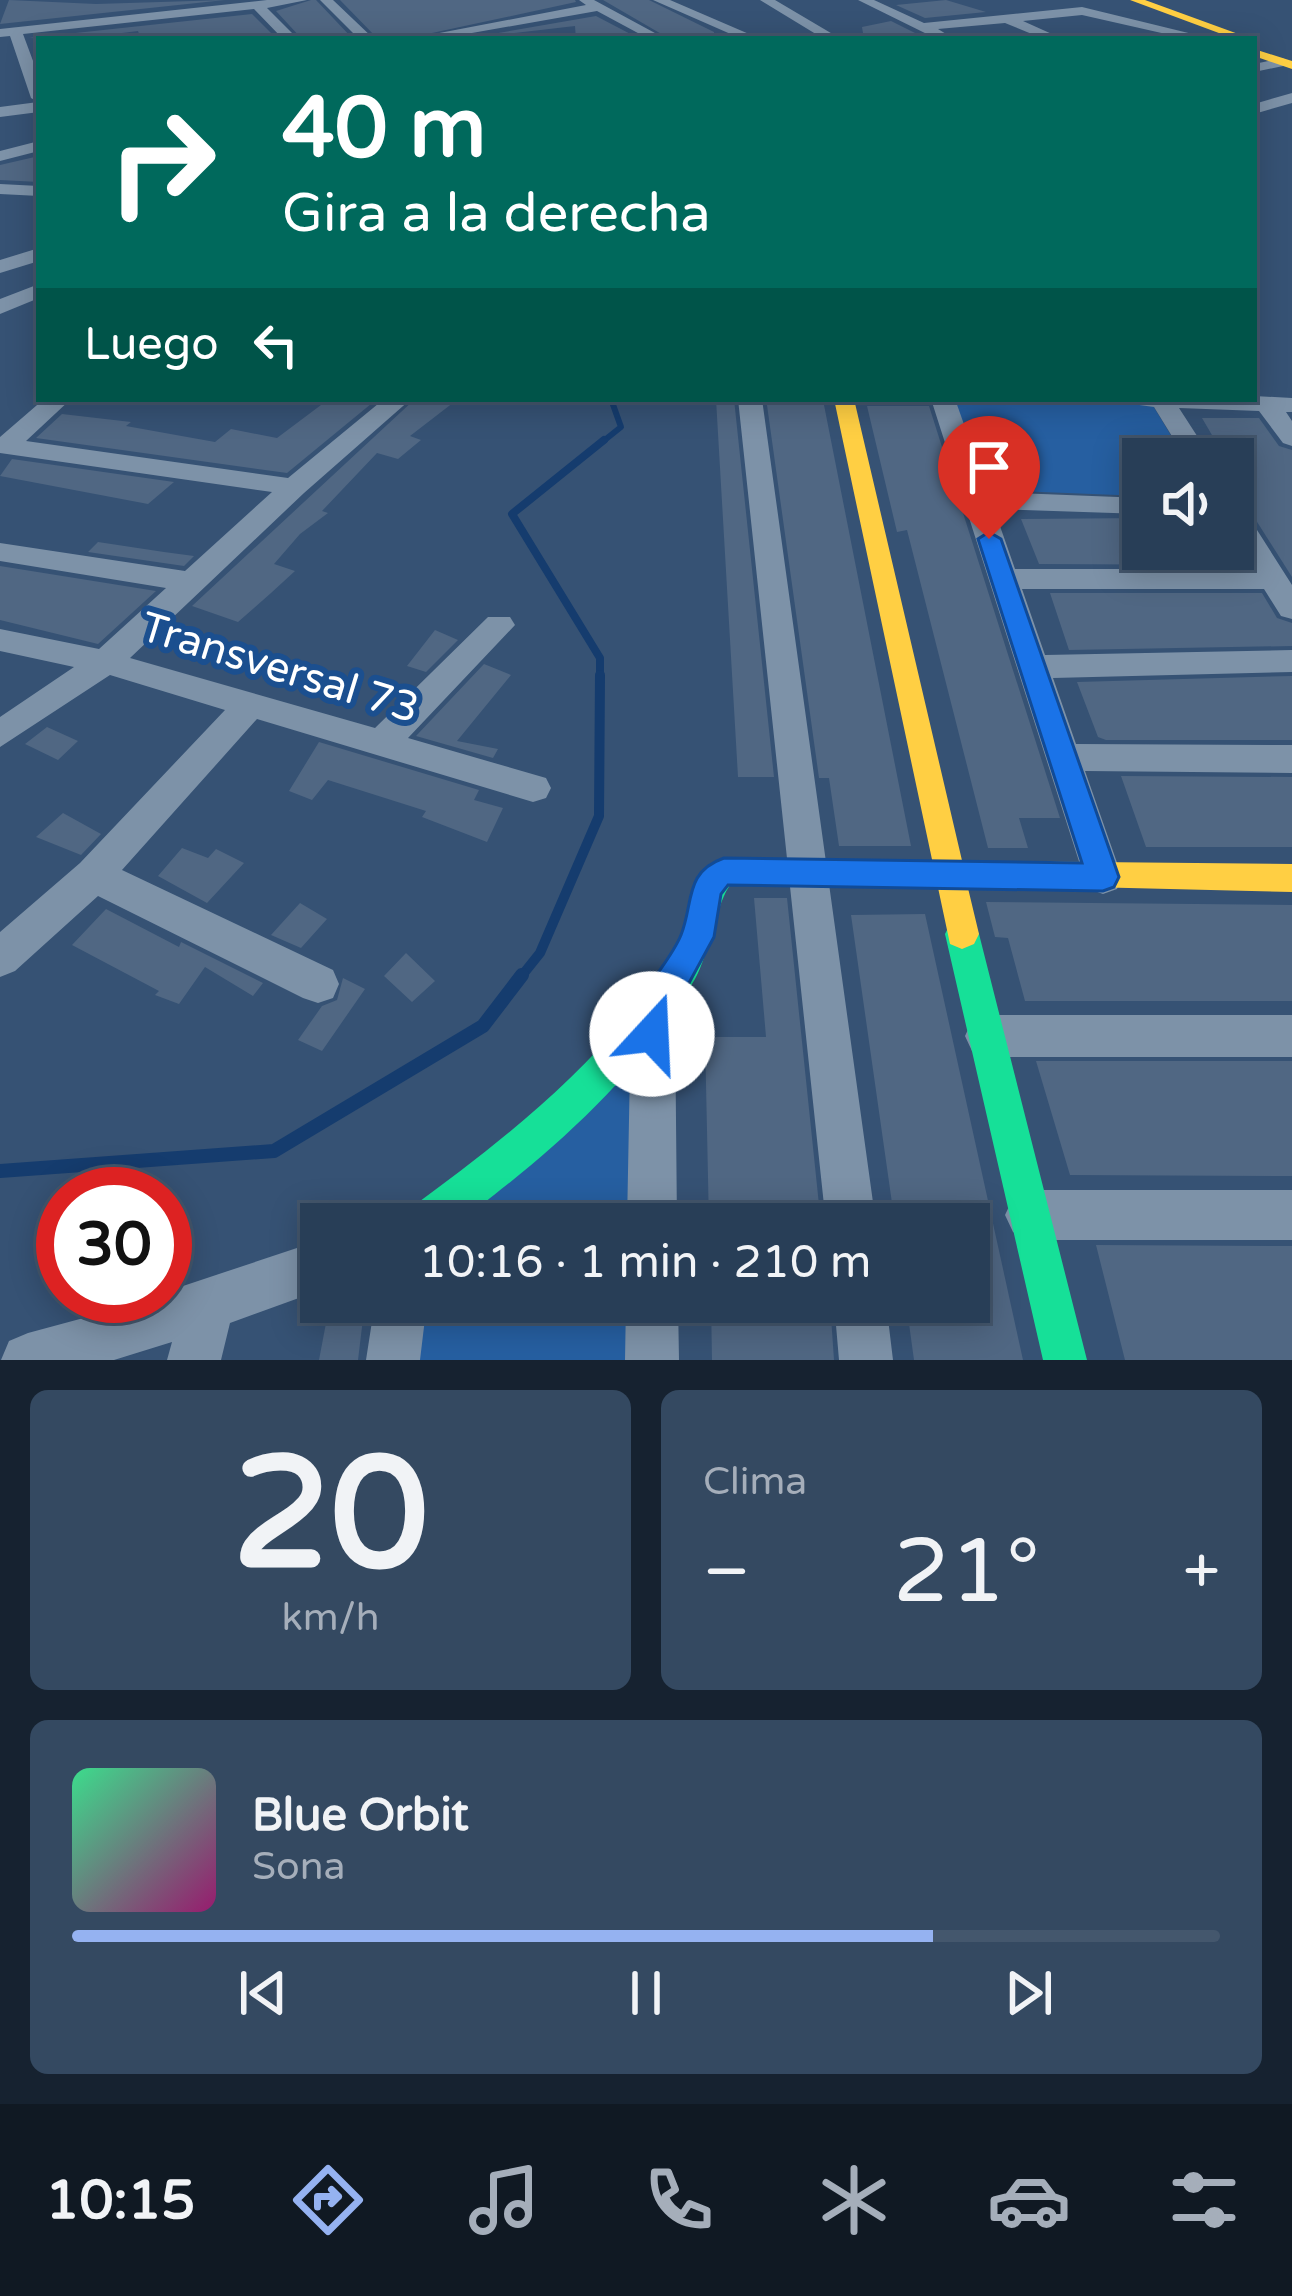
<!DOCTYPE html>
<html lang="es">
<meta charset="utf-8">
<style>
:root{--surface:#283e57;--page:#344961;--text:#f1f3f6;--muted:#a5aeba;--line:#44576d;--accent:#95b2f1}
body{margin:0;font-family:"Varela Round",sans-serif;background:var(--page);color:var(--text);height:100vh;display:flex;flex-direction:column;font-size:45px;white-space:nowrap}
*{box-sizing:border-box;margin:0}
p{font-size:39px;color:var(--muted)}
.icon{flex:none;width:66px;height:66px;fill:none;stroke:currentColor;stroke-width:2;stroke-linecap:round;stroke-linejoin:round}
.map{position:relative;height:1360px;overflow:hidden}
.panel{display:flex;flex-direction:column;gap:30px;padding:30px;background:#162230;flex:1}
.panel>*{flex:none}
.hud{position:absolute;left:36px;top:36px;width:1221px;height:366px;border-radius:0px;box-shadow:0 6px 30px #0003,0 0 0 3px var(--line);background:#00695c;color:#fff;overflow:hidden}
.buttons{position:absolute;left:1122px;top:438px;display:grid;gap:24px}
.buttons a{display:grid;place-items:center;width:132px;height:132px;border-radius:0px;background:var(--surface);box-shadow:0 6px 30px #0003,0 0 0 3px var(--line);font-size:60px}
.speed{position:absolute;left:36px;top:1167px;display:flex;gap:24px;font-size:60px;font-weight:700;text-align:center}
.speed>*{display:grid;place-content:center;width:156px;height:156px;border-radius:50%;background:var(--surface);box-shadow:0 6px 30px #0003,0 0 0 3px var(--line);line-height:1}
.speed .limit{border:18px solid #d22;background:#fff;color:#111}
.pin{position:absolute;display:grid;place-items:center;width:102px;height:102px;color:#fff;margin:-123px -51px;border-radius:50% 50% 50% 0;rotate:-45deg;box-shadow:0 0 12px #0007}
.pin .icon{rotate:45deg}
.me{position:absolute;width:132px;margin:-66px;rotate:20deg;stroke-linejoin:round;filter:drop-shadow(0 0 9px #0008)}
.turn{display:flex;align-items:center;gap:42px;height:252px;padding:0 48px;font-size:54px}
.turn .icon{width:156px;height:156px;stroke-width:2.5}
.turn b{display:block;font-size:84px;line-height:102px}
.then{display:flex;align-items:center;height:114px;padding:0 48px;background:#0003;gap:24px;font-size:45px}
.big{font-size:90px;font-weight:600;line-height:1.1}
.panel .card{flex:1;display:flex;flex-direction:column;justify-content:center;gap:18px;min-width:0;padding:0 42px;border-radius:18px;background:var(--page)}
.panel .dial{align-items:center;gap:0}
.dial b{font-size:156px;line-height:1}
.song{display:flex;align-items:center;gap:36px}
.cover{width:144px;height:144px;border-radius:18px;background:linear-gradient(135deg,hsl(150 70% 55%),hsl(320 70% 35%))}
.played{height:12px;border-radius:6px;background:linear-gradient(90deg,var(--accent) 75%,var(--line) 75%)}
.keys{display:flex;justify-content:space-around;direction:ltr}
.heat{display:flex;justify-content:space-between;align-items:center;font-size:66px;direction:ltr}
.panel .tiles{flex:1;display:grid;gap:30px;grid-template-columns:1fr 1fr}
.card:last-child{grid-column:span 2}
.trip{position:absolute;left:300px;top:1203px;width:690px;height:120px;border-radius:0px;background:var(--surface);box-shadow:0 6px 30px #0003,0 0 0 3px var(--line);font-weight:600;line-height:120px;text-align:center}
.tab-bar{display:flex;height:192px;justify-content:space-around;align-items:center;background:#101923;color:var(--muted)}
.tab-bar .icon{width:84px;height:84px}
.tab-bar .active{color:var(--accent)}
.tab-bar b{font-size:54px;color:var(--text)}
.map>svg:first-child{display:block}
.green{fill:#265fa1}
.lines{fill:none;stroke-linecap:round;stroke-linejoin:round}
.stream-far3{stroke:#153c6e;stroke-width:6}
.stream-far2{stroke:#153c6e;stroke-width:8}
.stream-far1{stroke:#153c6e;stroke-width:10}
.stream{stroke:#153c6e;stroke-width:14}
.building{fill:#506783}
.street{fill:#7d92a8;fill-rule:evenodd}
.fast{fill:#16e098;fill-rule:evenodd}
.slow{fill:#ffcf43;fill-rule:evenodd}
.route{fill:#1a73e8;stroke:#114b97;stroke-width:3}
.labels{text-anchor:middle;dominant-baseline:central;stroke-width:12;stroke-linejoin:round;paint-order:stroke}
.street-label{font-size:42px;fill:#fff;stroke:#1b4f8f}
</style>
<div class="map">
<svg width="1292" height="1360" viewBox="0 0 1292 1360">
<rect width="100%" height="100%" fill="#365274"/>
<!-- green -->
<path class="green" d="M 953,399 L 1152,404 L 1185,459 L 1143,459 L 1143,496 L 988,490 Z
M 634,1050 L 632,1224 L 444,1224 Z
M 415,1302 L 631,1302 L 630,1360 L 407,1360 Z"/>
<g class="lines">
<!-- stream-far3 -->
<path class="stream-far3" d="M 601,443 L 621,427 L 611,399"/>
<!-- stream-far2 -->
<path class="stream-far2" d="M 600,678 L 600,658 L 512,514 L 604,440"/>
<!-- stream-far1 -->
<path class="stream-far1" d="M 520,978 L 540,953 L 599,816 L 600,675"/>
<!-- stream -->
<path class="stream" d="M 0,1171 L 274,1151 L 483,1026 L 522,975"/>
</g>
<!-- building -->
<path class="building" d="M 9,0 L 96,4 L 225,0 L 0,24 Z
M 311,0 L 316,0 L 353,39 L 302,39 L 276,11 Z
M 340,0 L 575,0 L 576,2 L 404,39 L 378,39 Z
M 603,0 L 649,0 L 714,32 L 714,39 L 670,39 Z
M 946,0 L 986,12 L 925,18 L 896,5 Z
M 252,14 L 277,39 L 141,39 L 138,31 L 74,39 L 29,38 Z
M 596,16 L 640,39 L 576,39 L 575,26 L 464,39 Z
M 891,21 L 927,39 L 864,39 L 862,27 Z
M 39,156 L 39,182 L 0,180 L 0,165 Z
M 329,399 L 377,399 L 287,473 L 36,438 L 62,414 L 131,422 L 126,426 L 215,442 L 231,429 L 277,438 Z
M 415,399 L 458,399 L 410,436 L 421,440 L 398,459 L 377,453 L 322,511 L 328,513 L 300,534 L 274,564 L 295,571 L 271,593 L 238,622 L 192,606 Z
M 716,399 L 734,399 L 774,777 L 738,777 Z
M 767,405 L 824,405 L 911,846 L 839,846 L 829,778 L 819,778 Z
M 867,406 L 929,406 L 1060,818 L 1019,818 L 1028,848 L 988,848 L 907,530 L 897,532 Z
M 1202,418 L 1259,418 L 1279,446 L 1292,450 L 1292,577 L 1247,506 L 1233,501 L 1233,459 L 1226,459 Z
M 12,459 L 174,482 L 148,504 L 0,476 Z
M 1143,518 L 1143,549 L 1233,546 L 1244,565 L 1039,564 L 1021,519 Z
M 98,542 L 164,552 L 194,556 L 184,566 L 88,552 Z
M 0,566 L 156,591 L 98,644 L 0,620 Z
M 1050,593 L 1262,593 L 1277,618 L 1292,623 L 1292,646 L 1069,650 Z
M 435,630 L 458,640 L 426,672 L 407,666 Z
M 484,664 L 511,675 L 457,741 L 498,749 L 493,758 L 416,736 Z
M 1292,676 L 1292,740 L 1106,740 L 1098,737 L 1077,682 Z
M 47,727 L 78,741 L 58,760 L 25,744 Z
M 319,742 L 479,790 L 474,800 L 503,808 L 487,842 L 422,817 L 426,811 L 328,780 L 312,800 L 289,791 Z
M 1121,776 L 1292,777 L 1292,847 L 1146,847 Z
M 63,813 L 101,834 L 81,855 L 36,837 Z
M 182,848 L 208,858 L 216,849 L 244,863 L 207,903 L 158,876 Z
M 754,898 L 787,898 L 821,1224 L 709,1224 L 705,1037 L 766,1037 Z
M 986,902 L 1292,905 L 1292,1001 L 1025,1001 L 1008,938 L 995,937 Z
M 300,903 L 327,919 L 301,948 L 271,935 Z
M 106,909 L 179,947 L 181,942 L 263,983 L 253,996 L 205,967 L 179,1004 L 155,995 L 159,991 L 72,945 Z
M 925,914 L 1023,1360 L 914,1360 L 906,1302 L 986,1302 L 971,1224 L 895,1224 L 851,915 Z
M 406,953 L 435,981 L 412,1002 L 384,976 Z
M 343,978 L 365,989 L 322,1051 L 298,1040 L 322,1006 L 337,1000 Z
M 1036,1061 L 1292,1061 L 1292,1176 L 1070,1175 Z
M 1096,1245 L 1292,1246 L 1292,1360 L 1125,1360 Z
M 330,1302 L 365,1302 L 358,1360 L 319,1360 Z
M 711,1302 L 830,1302 L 834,1360 L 712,1360 Z"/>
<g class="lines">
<!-- street -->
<path class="street" d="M 267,0 L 307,0 L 267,8 L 298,39 L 283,39 L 254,9 L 23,34 L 39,77 L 39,112 L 0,117 L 0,107 L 38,102 L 31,98 L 10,36 L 0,37 L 0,29 Z
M 320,0 L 333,0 L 374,39 L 359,39 Z
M 579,0 L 594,0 L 666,39 L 649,39 L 597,11 L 438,39 L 408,39 L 586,5 Z
M 653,0 L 670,0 L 756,37 L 742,39 Z
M 760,0 L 775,0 L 841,39 L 824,39 Z
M 858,0 L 874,0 L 924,23 L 1082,7 L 1213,39 L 1188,39 L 1082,15 L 1023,21 L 1063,39 L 1044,39 L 1005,23 L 938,29 L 951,37 L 937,39 Z
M 1283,58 L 1288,65 L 1254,72 L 1254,64 Z
M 1292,93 L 1292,103 L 1254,114 L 1254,104 Z
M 39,141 L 39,151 L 0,161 L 0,151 Z
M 0,184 L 39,186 L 39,196 L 0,194 Z
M 39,248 L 39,261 L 0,273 L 0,260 Z
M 39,284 L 39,298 L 0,314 L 0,299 Z
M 1254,396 L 1292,398 L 1292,412 L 1286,412 L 1292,421 L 1292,446 L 1283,443 L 1259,411 L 1179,408 L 1212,459 L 1186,459 L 1154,407 L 1132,404 L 1129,399 Z
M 44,399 L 71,399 L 26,441 L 288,478 L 384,399 L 411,399 L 304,493 L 130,658 L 375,728 L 488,617 L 510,617 L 515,625 L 408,738 L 546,778 L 551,788 L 546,798 L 533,802 L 257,719 L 122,870 L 333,970 L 339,984 L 333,998 L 318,1003 L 303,998 L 98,896 L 15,971 L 0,977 L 0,932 L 80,863 L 225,710 L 110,675 L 0,747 L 0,717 L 74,667 L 0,651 L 0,629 L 99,649 L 166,588 L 0,561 L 0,543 L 185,571 L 272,492 L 0,453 L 0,437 Z
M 738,399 L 762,399 L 876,1224 L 826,1224 Z
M 931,399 L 955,399 L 988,492 L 1143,498 L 1143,514 L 994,509 L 1015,569 L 1252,569 L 1233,537 L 1233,505 L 1243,508 L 1292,585 L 1292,619 L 1281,616 L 1264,589 L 1022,589 L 1045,655 L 1292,650 L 1292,672 L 1053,678 L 1076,744 L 1292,745 L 1292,773 L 1085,771 L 1122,877 L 1117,889 L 1103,894 L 1089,889 L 1084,877 Z
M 653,995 L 668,1001 L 675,1015 L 677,1224 L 627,1224 L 631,1015 L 638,1001 Z
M 987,1015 L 1292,1015 L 1292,1057 L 987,1057 L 972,1051 L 965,1036 L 972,1021 Z
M 1030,1190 L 1292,1190 L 1292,1240 L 1030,1240 L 1013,1232 L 1005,1215 L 1013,1198 Z
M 321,1240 L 321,1290 L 230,1323 L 221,1360 L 167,1360 L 172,1342 L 114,1360 L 1,1360 L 9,1341 L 28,1333 L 165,1296 L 165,1292 Z
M 375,1302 L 427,1302 L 420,1360 L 366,1360 Z
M 626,1302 L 678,1302 L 679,1360 L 625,1360 Z
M 834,1302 L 886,1302 L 893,1360 L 839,1360 Z"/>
<!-- fast -->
<path class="fast" d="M 724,858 L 977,861 L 988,864 L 993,874 L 988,884 L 977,887 L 731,884 C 717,900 710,952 695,979 C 646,1064 571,1135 494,1195 C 483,1203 470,1218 457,1223 C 443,1229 417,1224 402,1224 L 408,1210 C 501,1142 592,1071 659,975 C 667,962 677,949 681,935 C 691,905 690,870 724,858 Z
M 962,919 L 974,924 L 979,934 L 1087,1360 L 1043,1360 L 945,934 L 950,924 Z"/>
<!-- slow -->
<path class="slow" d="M 1130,0 L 1145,0 L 1252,39 L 1235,39 Z
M 1254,49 L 1292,61 L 1292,69 L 1254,56 Z
M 834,399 L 854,399 L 964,869 L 977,861 L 1292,864 L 1292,892 L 967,884 L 979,934 L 974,944 L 962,949 L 950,944 Z"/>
</g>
<!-- route -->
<path class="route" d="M 989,532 L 1001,539 L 1119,877 L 1114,887 L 1103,891 L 728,885 L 721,894 L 714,937 L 671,1016 L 665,1046 L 652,1051 L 640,1046 C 621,1003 666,972 681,935 C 694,902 684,872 724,858 L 1082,863 L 978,539 Z"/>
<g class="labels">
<!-- street labels -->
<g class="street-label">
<text transform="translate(280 668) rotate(17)">Transversal 73</text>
</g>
</g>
</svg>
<div class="buttons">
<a><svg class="icon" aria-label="sound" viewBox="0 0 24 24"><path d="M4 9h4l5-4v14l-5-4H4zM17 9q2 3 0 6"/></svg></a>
</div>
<div class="speed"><div class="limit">30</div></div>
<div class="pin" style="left:989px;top:539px;background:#d93025"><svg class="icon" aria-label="arrive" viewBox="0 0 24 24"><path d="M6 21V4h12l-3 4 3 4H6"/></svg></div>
<svg class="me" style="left:652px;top:1034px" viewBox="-20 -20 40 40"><circle r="19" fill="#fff"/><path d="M0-13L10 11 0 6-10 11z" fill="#1a73e8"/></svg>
<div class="trip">10:16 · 1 min · 210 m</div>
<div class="hud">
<div class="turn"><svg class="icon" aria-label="right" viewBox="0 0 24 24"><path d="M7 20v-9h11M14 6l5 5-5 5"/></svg><div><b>40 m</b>Gira a la derecha</div></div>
<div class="then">Luego<svg class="icon" aria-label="left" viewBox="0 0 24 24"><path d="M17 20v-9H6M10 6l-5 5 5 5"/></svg></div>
</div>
</div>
<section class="panel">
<div class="tiles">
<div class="card dial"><b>20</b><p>km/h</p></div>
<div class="card"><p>Clima</p>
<div class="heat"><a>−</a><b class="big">21°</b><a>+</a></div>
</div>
<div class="card">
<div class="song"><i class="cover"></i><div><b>Blue Orbit</b><p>Sona</p></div></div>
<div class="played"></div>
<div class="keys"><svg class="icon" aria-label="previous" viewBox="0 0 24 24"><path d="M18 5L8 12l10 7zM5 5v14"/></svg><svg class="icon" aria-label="pause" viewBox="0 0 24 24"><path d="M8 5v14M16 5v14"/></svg><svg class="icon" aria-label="next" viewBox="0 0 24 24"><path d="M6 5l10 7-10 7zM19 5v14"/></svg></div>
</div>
</div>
</section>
<nav class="tab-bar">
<b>10:15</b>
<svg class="icon active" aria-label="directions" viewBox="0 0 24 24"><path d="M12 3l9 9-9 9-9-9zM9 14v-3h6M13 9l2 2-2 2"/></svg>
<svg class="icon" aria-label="music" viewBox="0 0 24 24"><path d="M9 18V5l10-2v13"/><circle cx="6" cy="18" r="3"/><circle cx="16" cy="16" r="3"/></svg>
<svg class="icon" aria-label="phone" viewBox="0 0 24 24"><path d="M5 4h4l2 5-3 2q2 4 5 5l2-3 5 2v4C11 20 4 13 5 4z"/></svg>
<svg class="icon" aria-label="climate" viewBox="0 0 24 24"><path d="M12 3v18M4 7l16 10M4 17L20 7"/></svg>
<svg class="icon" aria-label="car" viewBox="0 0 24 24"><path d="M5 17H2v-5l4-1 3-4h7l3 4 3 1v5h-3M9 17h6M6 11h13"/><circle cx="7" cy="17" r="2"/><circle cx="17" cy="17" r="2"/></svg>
<svg class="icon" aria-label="filters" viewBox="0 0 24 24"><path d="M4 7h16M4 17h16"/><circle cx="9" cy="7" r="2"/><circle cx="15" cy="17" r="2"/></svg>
</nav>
